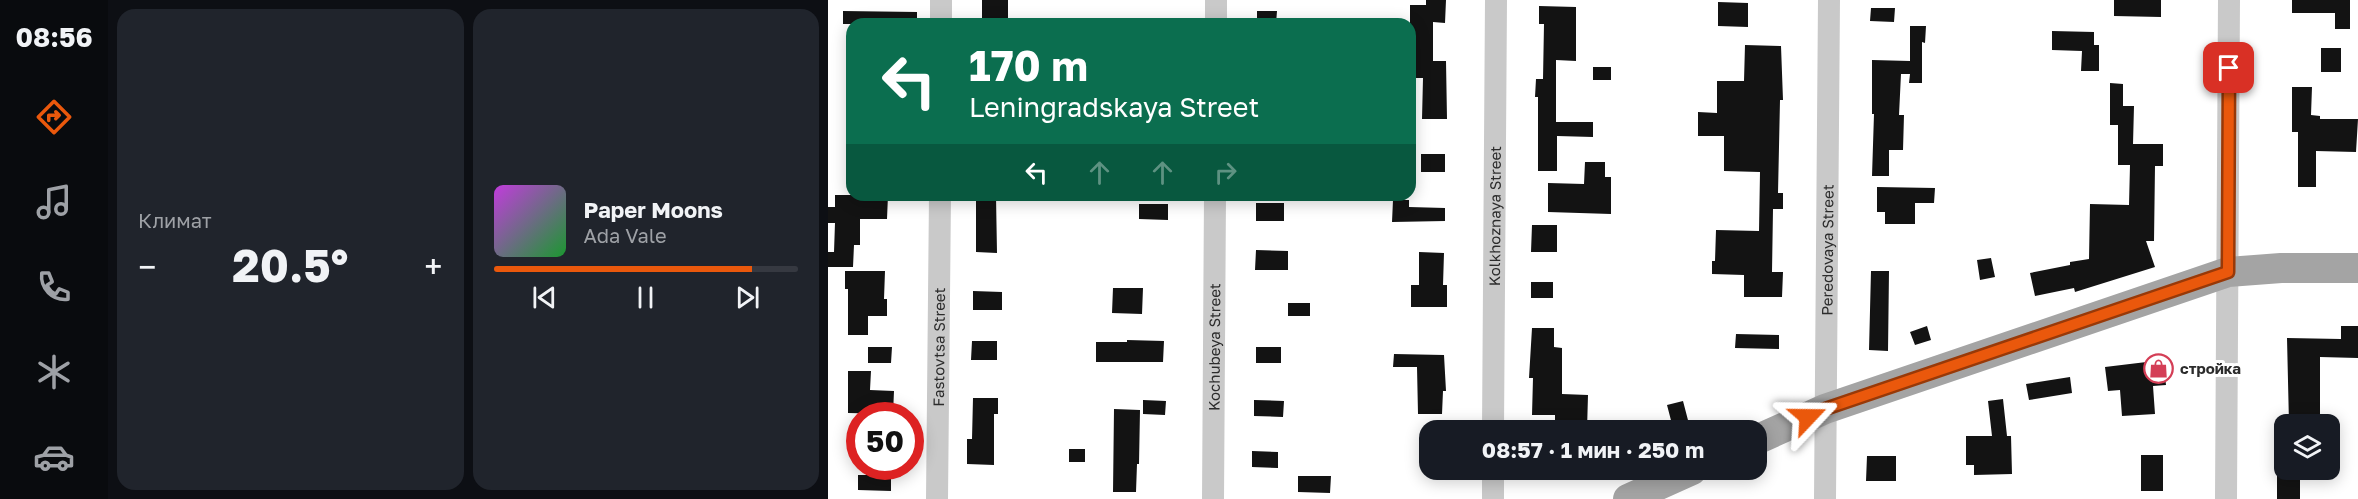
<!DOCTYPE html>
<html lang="ru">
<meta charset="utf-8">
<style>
:root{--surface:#171b24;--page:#20242c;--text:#f1f3f6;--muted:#9ea1a6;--line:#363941;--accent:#ea580c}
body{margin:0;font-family:"Golos Text",sans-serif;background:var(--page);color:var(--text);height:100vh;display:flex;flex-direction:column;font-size:22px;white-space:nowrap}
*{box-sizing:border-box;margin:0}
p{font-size:20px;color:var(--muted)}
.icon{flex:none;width:33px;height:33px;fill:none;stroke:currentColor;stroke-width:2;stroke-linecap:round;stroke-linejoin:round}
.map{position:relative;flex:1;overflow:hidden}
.panel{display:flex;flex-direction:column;gap:9px;padding:9px;background:#0d0f14;width:720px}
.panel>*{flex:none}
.top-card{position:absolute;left:18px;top:18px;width:570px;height:183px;border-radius:18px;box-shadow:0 3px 15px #0003;background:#0b6e4f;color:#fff;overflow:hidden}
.controls{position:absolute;left:1446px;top:414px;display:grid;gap:12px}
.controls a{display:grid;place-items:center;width:66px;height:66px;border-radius:12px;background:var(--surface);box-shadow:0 3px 15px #0003;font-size:30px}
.speed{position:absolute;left:18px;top:402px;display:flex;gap:12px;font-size:30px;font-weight:700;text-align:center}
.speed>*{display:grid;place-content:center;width:78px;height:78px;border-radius:50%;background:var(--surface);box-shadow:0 3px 15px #0003;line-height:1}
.speed .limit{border:9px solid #d22;background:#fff;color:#111}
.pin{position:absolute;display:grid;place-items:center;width:51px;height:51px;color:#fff;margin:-26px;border-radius:12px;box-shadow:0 3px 9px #0006}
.me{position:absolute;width:66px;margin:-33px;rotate:67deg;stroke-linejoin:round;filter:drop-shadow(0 0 4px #0008)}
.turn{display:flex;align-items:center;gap:21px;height:126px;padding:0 24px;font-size:27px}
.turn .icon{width:78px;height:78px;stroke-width:2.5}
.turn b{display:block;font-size:42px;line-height:51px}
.lanes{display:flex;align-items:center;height:57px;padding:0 24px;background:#0003;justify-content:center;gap:30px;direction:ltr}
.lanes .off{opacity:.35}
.big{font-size:45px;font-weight:700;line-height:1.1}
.panel .widget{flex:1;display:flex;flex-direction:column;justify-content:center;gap:9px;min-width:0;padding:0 21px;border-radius:18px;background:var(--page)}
.song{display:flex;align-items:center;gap:18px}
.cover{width:72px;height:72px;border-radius:9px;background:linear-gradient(135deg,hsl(290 70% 55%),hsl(130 70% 35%))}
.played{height:6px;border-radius:3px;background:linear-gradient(90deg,var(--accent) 85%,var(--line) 85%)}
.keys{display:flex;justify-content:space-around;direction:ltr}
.heat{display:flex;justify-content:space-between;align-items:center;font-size:33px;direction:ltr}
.panel .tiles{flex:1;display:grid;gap:9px;grid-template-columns:repeat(2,1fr)}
.trip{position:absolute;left:591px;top:420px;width:348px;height:60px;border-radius:18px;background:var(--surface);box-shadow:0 3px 15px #0003;font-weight:700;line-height:60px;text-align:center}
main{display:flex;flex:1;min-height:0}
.tabs{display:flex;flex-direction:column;width:108px;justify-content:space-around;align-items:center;background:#090b0e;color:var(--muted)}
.tabs .icon{width:42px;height:42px}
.tabs .current{color:var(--accent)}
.tabs b{font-size:27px;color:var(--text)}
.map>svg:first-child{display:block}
.building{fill:#131313}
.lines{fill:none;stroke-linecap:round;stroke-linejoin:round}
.minor{stroke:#c9c9c9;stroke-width:22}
.major{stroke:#a4a4a4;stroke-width:30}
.route-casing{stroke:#983908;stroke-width:15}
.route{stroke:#ea580c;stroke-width:10}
.labels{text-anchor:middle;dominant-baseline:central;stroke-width:6;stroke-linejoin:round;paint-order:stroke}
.street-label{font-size:15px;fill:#2c2c2c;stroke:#fff}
.poi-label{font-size:15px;font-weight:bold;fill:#2c2c2c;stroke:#fff;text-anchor:start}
</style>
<main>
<nav class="tabs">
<b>08:56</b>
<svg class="icon current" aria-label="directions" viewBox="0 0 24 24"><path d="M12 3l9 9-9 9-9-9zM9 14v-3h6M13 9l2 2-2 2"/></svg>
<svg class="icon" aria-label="music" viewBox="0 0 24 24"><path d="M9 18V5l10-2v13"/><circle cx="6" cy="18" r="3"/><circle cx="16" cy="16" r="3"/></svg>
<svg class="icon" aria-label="phone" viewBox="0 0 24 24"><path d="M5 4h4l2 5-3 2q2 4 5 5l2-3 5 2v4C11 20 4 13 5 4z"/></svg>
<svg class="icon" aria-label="climate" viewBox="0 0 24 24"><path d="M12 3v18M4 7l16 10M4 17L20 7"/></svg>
<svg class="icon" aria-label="car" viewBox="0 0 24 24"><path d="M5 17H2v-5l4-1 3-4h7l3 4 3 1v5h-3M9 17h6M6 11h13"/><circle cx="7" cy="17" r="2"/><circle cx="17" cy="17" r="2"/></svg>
</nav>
<section class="panel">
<div class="tiles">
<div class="widget"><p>Климат</p>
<div class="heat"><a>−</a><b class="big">20.5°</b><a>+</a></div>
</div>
<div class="widget">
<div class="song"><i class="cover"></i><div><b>Paper Moons</b><p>Ada Vale</p></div></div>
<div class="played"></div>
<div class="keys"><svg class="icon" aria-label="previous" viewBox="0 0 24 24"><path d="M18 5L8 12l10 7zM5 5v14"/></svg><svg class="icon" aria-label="pause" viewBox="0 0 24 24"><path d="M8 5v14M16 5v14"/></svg><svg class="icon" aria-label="next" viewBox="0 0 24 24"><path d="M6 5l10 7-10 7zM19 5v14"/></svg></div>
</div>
</div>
</section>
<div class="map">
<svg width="1530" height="499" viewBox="0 0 1530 499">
<rect width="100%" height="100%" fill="#fff"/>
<!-- building -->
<path class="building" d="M 154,0 L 180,0 L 180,24 L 154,24 Z
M 598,0 L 618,0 L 617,23 L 605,22 L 605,61 L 618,61 L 619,119 L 594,119 L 595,78 L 586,78 L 586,44 L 582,44 L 582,5 L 598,5 Z
M 1286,0 L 1333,0 L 1333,17 L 1286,16 Z
M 1464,0 L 1522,0 L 1522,29 L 1507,29 L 1507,13 L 1464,13 Z
M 890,2 L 920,3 L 920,27 L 890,26 Z
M 711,6 L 748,7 L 748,61 L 728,60 L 728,122 L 765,122 L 765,137 L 729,136 L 729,171 L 710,171 L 710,97 L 707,97 L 708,79 L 715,79 L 716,24 L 711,24 Z
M 1043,8 L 1067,8 L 1066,22 L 1042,21 Z
M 15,11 L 89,12 L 89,24 L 15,24 Z
M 429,11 L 449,11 L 448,24 L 429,24 Z
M 1082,26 L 1098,26 L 1097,43 L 1094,42 L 1094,83 L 1081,83 L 1082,74 L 1073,74 L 1071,115 L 1076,115 L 1075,150 L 1061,150 L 1061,176 L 1044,176 L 1046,114 L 1044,114 L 1044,60 L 1082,61 Z
M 1224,31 L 1266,32 L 1266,45 L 1271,45 L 1271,71 L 1253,71 L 1254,51 L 1224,50 Z
M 917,45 L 953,46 L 955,100 L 952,100 L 950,193 L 955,193 L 955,209 L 945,209 L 944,272 L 955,272 L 954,297 L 916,297 L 916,275 L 884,274 L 884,261 L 887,261 L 888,230 L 931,231 L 932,172 L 896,171 L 896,136 L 870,136 L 870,112 L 889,113 L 889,81 L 916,81 Z
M 1493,48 L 1513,48 L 1513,72 L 1493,72 Z
M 765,67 L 783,67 L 783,80 L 765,80 Z
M 1282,83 L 1295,84 L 1295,106 L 1306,106 L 1305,144 L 1335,144 L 1335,166 L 1327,166 L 1326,241 L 1318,241 L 1327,267 L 1247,292 L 1246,288 L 1207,296 L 1202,273 L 1242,265 L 1242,262 L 1261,259 L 1262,204 L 1301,205 L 1302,165 L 1290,165 L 1290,125 L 1282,125 Z
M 1464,87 L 1484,87 L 1483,115 L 1492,116 L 1492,119 L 1530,119 L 1528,152 L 1488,151 L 1488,187 L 1470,187 L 1470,132 L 1464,132 Z
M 593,154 L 617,154 L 617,172 L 593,172 Z
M 757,162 L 777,162 L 777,177 L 783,177 L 783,214 L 720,212 L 720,183 L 756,184 Z
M 1049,187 L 1107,188 L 1106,203 L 1087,203 L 1087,224 L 1057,224 L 1057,212 L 1049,212 Z
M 7,195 L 60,195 L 59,219 L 32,219 L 32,245 L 26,245 L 25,267 L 0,267 L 0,252 L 6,252 L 7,223 L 0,223 L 0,207 L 7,207 Z
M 148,196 L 168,196 L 169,253 L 148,252 Z
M 565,200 L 581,200 L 581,207 L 617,208 L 617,221 L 564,222 Z
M 428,203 L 456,203 L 456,221 L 428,221 Z
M 311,204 L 340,204 L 340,220 L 311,219 Z
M 704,225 L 729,225 L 729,252 L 703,252 Z
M 428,250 L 460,251 L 460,270 L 427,270 Z
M 591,252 L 616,253 L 615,285 L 619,285 L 619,307 L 583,307 L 583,285 L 591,285 Z
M 1163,258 L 1167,277 L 1152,280 L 1149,260 Z
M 17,271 L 57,271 L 56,299 L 59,299 L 59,316 L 40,316 L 40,335 L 20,335 L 20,289 L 17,289 Z
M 1043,271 L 1061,271 L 1060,351 L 1041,350 Z
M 703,282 L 725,282 L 725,298 L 703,298 Z
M 285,288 L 315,288 L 314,314 L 284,313 Z
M 145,291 L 174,292 L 174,310 L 145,310 Z
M 460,303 L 482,303 L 482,316 L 460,316 Z
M 1099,326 L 1103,340 L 1087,345 L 1082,332 Z
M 1513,326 L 1530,326 L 1530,358 L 1492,357 L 1492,424 L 1461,424 L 1459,338 L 1513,339 Z
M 704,328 L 726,328 L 726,347 L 734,348 L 734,394 L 760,395 L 759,430 L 727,430 L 727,415 L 704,415 L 705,378 L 701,378 Z
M 908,334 L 951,335 L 951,349 L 907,348 Z
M 299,340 L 336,341 L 335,362 L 268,362 L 268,342 L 299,342 Z
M 144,341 L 169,341 L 169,360 L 143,360 Z
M 40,347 L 64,347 L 63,363 L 40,363 Z
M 428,347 L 453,347 L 453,363 L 428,363 Z
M 566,354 L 616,355 L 618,391 L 615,391 L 614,414 L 590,414 L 589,367 L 565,367 Z
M 1335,360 L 1338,385 L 1325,386 L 1327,414 L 1294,416 L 1292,390 L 1280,391 L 1277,367 Z
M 20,371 L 43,371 L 42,390 L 66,391 L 65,414 L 20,413 Z
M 1242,377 L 1244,393 L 1201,400 L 1198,384 Z
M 145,398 L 170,398 L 170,414 L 166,414 L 166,465 L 139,464 L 139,439 L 144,439 Z
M 1175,399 L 1179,436 L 1183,436 L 1184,474 L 1146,475 L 1146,465 L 1138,465 L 1138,436 L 1164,436 L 1160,401 Z
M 315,400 L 338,401 L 337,415 L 315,414 Z
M 426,400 L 456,401 L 455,417 L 426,416 Z
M 855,401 L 861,424 L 845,428 L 839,405 Z
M 286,409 L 312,410 L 311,464 L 309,464 L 308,492 L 285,492 Z
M 241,449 L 257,449 L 257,462 L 241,462 Z
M 424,451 L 450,452 L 450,468 L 424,467 Z
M 1313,455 L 1335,455 L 1335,491 L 1313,491 Z
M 1039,456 L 1068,456 L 1068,481 L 1038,481 Z
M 38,466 L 63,466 L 63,491 L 30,490 L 30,475 L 38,475 Z
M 1449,475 L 1472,476 L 1472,499 L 1449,499 Z
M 470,476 L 503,476 L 502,493 L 470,492 Z"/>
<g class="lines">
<!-- minor -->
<g class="minor">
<path d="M 113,24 L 113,0"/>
<path d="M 388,24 L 388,0"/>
<path id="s1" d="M 665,430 L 668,0"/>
<path id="s2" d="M 109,499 L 112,195"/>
<path id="s3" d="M 385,499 L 387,195"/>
<path d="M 665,499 L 665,470"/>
<path id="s4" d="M 997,499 L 1001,0"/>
<path d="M 1398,499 L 1401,0"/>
</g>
<!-- major -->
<path class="major" d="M 928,440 L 997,409 L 1400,272 L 1453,268 L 1530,268
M 800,499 L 864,470"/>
</g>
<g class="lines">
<defs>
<path id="route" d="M 980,417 L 997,409 L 1400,272 L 1401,68"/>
</defs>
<!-- route casing -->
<use href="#route" class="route-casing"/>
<!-- route -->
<use href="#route" class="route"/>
</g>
<!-- icons -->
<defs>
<symbol id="shop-ring" viewBox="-11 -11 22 22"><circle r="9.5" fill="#fff" stroke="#d43e56" stroke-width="1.5"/><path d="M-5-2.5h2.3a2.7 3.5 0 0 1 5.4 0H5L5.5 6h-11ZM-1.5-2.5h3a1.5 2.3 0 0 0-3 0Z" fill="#d43e56"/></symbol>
</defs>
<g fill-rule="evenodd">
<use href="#shop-ring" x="1314" y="352" width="33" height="33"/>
</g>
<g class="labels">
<!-- street labels -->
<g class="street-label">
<text stroke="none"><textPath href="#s1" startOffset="214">Kolkhoznaya Street</textPath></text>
<text stroke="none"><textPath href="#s4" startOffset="249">Peredovaya Street</textPath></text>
<text stroke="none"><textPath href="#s2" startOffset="152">Fastovtsa Street</textPath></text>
<text stroke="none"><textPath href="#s3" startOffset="152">Kochubeya Street</textPath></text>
</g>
<!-- poi labels -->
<g class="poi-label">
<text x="1352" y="368">стройка</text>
</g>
</g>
</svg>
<div class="controls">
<a><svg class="icon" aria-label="layers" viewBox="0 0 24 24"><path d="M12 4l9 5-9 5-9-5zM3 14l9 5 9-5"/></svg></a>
</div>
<div class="speed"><div class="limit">50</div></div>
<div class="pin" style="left:1401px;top:68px;background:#d93025"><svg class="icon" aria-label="arrive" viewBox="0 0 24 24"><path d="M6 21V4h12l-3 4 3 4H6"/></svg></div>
<svg class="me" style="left:980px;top:417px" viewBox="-20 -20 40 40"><path d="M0-17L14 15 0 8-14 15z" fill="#ea580c" stroke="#fff" stroke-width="4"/></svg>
<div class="trip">08:57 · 1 мин · 250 m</div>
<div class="top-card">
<div class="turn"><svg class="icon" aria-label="left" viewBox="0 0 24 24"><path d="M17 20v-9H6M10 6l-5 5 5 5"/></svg><div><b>170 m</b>Leningradskaya Street</div></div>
<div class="lanes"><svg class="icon" aria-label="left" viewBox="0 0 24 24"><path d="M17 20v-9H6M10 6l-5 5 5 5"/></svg><svg class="icon off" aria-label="ahead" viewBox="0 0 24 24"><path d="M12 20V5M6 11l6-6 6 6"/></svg><svg class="icon off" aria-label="ahead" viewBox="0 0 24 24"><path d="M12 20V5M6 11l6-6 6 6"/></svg><svg class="icon off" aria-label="right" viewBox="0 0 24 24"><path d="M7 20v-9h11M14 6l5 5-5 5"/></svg></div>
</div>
</div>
</main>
